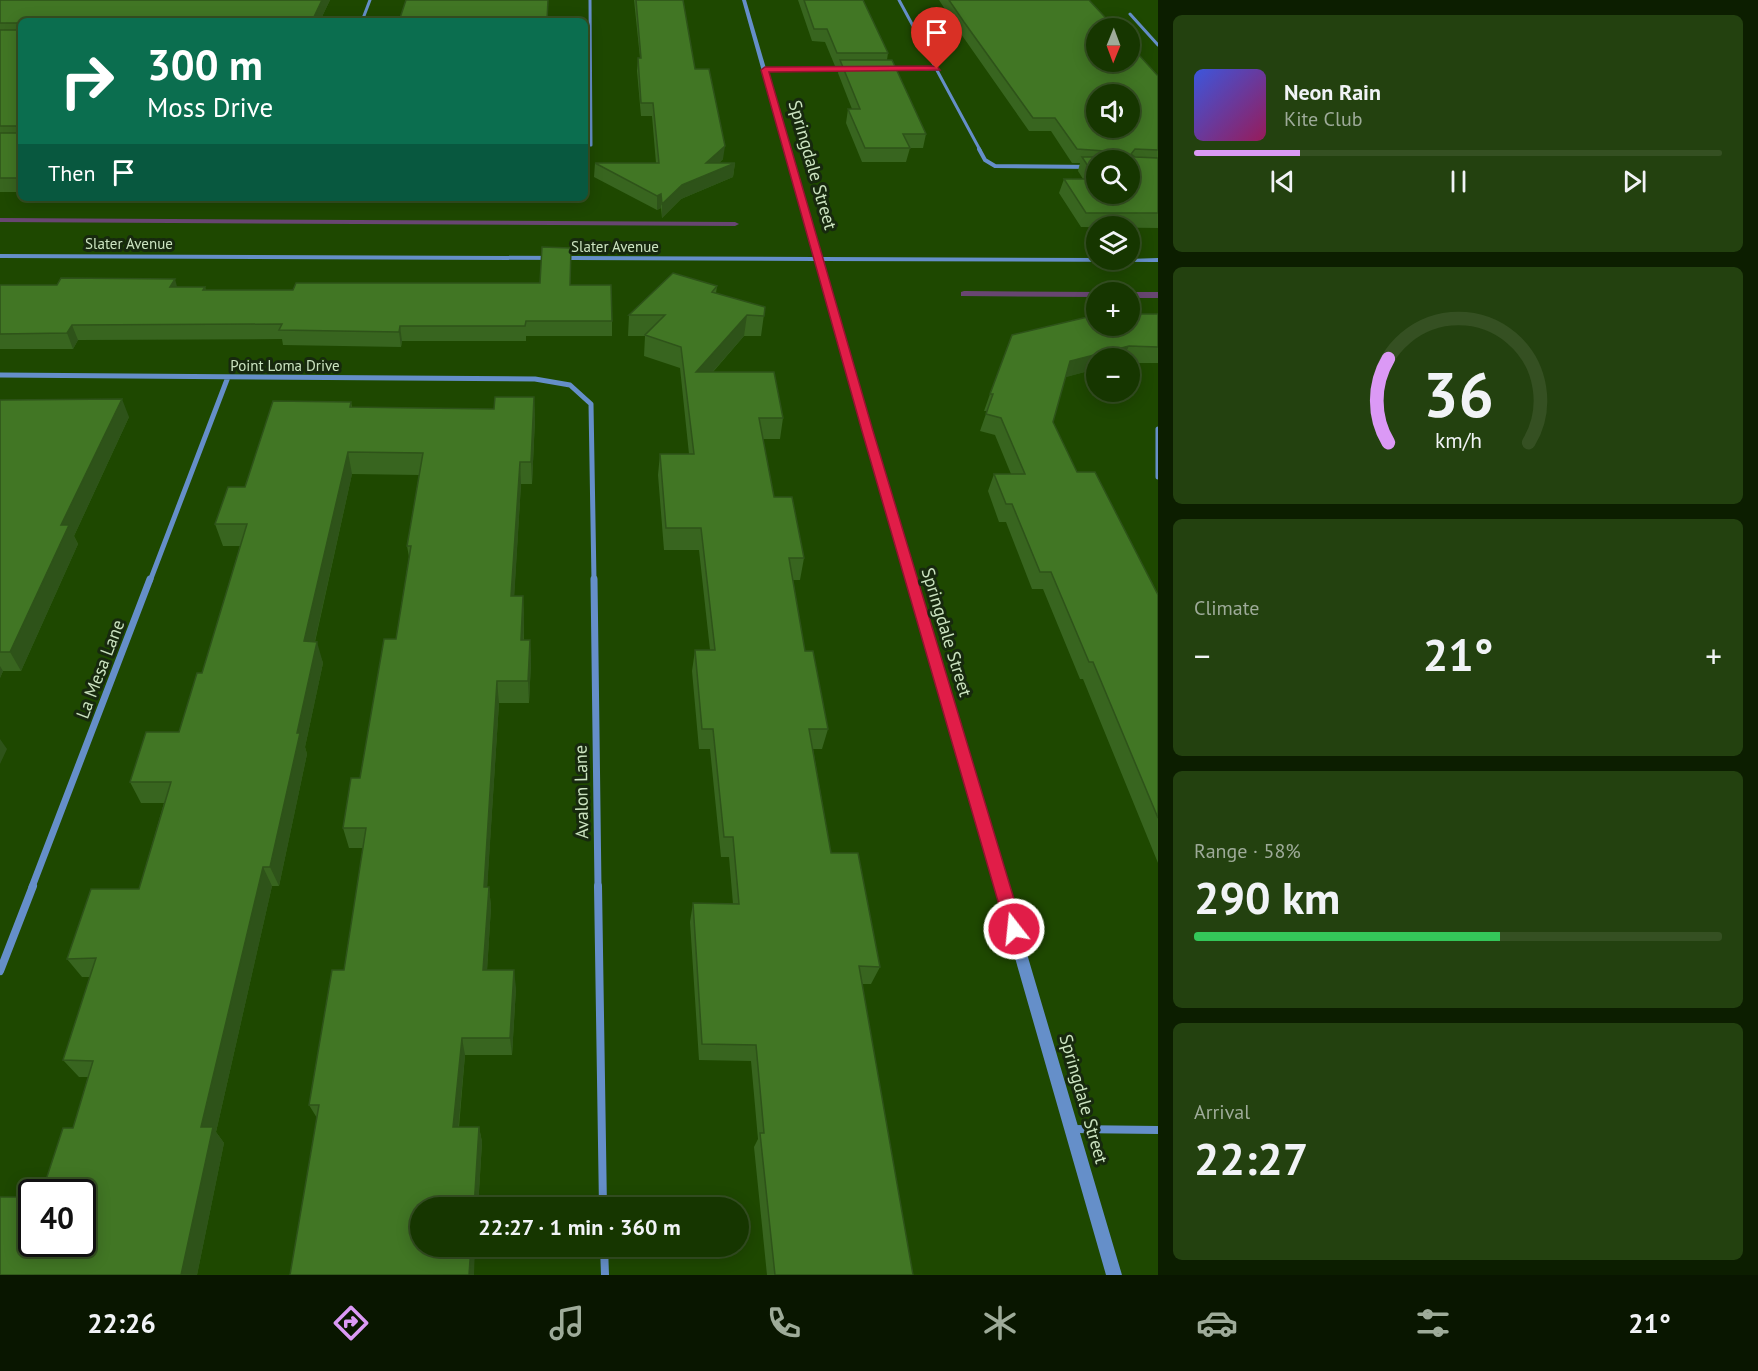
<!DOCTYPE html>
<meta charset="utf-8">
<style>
:root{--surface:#163600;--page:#23410f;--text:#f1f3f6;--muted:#9eab99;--line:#355022;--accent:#db99f5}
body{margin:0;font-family:"PT Sans",sans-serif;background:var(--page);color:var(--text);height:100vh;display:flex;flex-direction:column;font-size:22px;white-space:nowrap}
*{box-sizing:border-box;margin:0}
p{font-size:20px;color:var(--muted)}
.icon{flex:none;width:33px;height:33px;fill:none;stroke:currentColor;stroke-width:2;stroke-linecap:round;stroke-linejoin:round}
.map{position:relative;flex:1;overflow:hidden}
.sheet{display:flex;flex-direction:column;gap:15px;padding:15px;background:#0c1e00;width:600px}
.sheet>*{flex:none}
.guide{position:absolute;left:18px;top:18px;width:570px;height:183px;border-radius:9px;box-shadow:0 3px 15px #0003,0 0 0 2px var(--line);background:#0b6e4f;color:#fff;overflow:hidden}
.needle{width:39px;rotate:181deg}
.fabs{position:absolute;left:1086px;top:18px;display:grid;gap:12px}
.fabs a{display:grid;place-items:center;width:54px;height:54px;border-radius:50%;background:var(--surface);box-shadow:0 3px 15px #0003,0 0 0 2px var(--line);font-size:30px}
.speed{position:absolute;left:18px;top:1179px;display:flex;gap:12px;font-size:30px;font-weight:700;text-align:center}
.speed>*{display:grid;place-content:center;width:78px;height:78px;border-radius:50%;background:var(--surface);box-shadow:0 3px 15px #0003,0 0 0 2px var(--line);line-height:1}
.speed .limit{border:3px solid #111;border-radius:9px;background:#fff;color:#111}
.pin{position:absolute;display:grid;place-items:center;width:51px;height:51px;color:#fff;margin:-62px -26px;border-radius:50% 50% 50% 0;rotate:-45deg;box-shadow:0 0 6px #0007}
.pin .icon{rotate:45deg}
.me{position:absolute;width:66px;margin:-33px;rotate:344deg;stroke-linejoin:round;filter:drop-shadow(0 0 4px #0008)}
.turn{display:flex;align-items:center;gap:21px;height:126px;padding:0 30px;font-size:27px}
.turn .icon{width:78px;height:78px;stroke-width:2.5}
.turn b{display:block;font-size:42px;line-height:51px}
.then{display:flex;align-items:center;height:57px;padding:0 30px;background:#0003;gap:12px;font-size:22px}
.big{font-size:45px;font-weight:700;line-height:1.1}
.sheet .widget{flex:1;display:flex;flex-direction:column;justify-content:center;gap:9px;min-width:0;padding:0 21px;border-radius:9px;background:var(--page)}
.sheet .dial{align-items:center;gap:0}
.dial svg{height:156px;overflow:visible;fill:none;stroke:var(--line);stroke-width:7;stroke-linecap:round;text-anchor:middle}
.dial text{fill:var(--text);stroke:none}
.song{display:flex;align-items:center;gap:18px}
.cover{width:72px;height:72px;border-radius:9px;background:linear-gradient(135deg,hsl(230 70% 55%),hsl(330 70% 35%))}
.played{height:6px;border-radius:3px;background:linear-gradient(90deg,var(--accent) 20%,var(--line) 20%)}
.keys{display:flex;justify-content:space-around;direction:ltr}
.heat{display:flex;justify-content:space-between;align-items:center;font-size:33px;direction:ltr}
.charge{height:9px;border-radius:4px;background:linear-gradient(90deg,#34c759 58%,var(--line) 0)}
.trip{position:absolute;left:410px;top:1197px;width:339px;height:60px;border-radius:30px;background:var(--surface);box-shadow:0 3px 15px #0003,0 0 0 2px var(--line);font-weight:700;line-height:60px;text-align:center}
.menu{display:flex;height:96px;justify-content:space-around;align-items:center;background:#091600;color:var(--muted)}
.menu .icon{width:42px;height:42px}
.menu .current{color:var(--accent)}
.menu b{font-size:27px;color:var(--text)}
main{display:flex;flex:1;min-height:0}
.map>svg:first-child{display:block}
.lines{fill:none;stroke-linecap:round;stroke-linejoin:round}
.stream{fill:#684671;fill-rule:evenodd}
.minor-far4{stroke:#658fc9;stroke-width:3}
.minor-far3{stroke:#658fc9;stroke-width:4}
.minor-far2{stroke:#658fc9;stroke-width:5}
.minor-far1{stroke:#658fc9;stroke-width:7}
.minor{stroke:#658fc9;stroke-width:8}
.tertiary{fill:#658fc9;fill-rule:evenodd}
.wall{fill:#38651f;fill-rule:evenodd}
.shaded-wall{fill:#2e5319}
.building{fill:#417624;stroke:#2e5319;stroke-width:1.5;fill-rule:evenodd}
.route{fill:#e11d48;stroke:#92132f;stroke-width:1.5}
.labels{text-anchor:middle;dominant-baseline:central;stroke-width:6;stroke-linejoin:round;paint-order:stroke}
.far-street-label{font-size:15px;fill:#cbe3c0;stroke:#17290e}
.street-label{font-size:18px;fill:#cbe3c0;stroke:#17290e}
</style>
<main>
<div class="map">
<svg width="1158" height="1275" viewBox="0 0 1158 1275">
<rect width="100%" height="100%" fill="#1e4800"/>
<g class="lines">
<!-- stream -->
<path class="stream" d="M 0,218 L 735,222 L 739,224 L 735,226 L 0,222 Z
M 964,291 L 1096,292 L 1096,297 L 961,296 L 961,292 Z
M 1130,292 L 1158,292 L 1158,298 L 1130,298 Z"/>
<!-- minor-far4 -->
<path class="minor-far4" d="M 899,0 L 980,150
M 1130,14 L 1158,45
M 362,21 L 370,0
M 890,69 L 937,69
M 765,70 L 847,69
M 585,145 L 591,145 L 590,0"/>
<!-- minor-far3 -->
<path class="minor-far3" d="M 979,149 L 985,160 L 995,166 L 1096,167"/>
<!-- minor-far2 -->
<path class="minor-far2" d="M 0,375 L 535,379 L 570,385 L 591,404 L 594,581
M 1158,429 L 1158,477
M 150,581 L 228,377"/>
<!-- minor-far1 -->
<path class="minor-far1" d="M 594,579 L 598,887
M 32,887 L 150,579"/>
<!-- minor -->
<path class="minor" d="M 598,886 L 603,1208
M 0,971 L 33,886
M 1072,1129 L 1158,1130
M 604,1246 L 605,1275"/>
<!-- tertiary -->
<path class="tertiary" d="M 742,0 L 746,0 L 821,257 L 1096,258 L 1096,260 L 1158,258 L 1158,262 L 822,261 L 1122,1275 L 1106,1275 L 815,261 L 0,258 L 0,254 L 814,257 Z"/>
</g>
<!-- wall -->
<path class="wall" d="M 0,0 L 330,0 L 320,21 L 21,21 L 21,192 L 0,192 Z
M 634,0 L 683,0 L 695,69 L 723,159 L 719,163 L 735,163 L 733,177 L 681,199 L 662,218 L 661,208 L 657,210 L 594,177 L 595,163 L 656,163 L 652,116 L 641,116 L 637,71 L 638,58 L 640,58 Z
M 798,0 L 863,0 L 888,53 L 887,60 L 926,134 L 923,148 L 910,148 L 906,162 L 862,162 L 846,123 L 848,109 L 852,109 L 838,73 L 839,66 L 835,66 L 825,42 L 812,41 Z
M 939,0 L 1089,0 L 1158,76 L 1158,228 L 1081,227 L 1059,193 L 1064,179 L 1083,179 L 1078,171 L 1080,163 L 1072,163 L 1051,131 L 1029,131 L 961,34 ZM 1096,160 L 1130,194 L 1096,194 Z
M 65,198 L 113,198 L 112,200 L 66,200 Z
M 0,285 L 205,287 L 206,290 L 293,290 L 571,285 L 612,321 L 612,336 L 526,336 L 526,341 L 402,341 L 401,347 L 283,345 L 282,339 L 78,340 L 73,349 L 0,349 Z
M 717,286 L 716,293 L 765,307 L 761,336 L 744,336 L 713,372 L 783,418 L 780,439 L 763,439 L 774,497 L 804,558 L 800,580 L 793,580 L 805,651 L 828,729 L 822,749 L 813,749 L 831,853 L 880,967 L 871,984 L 862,984 L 913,1275 L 767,1275 L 754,1147 L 758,1139 L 751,1061 L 699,1060 L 690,922 L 693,903 L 733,904 L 729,857 L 721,857 L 710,749 L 699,749 L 692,671 L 695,650 L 710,650 L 699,550 L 664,550 L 658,475 L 660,454 L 689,454 L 680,368 L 644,356 L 645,336 L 628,336 L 629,315 Z
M 1158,314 L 1158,363 L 1130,363 L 1130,358 L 1096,358 L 1096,369 L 1065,377 L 1053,422 L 1077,472 L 1158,595 L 1158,863 L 1083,679 L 1080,679 L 1043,589 L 1032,589 L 1006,522 L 999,522 L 988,491 L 994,474 L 1011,474 L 995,435 L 980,431 L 987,411 L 984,411 L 990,394 Z
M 534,397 L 535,419 L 532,484 L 521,484 L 514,596 L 523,596 L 524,618 L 524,640 L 530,640 L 531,662 L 529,703 L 499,703 L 487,887 L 489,887 L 491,907 L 487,970 L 516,988 L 512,1055 L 465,1055 L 459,1127 L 479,1127 L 482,1142 L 478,1208 L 420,1208 L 317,1118 L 309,1105 L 344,970 L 363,848 L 349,848 L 343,828 L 360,778 L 396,639 L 409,557 L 407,546 L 419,475 L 352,474 L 315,642 L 323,663 L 305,747 L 307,754 L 279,886 L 272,886 L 216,1132 L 224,1143 L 197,1275 L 0,1275 L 32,1244 L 73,1128 L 88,1077 L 79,1077 L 63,1060 L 90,977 L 82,977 L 67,959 L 139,889 L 164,803 L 141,803 L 130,782 L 179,732 L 202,673 L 240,546 L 223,546 L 215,524 L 245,487 L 351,402 L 352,407 L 494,409 Z
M 0,400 L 129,417 L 74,536 L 78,544 L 21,671 L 3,671 L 0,678 Z"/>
<!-- shaded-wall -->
<path class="shaded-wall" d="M 322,0 L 330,0 L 320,21 L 312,21 Z
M 725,146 L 723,159 L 707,175 L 735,163 L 733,177 L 681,199 L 662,218 L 662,204 Z
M 661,194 L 661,208 L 657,210 L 657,196 Z
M 175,279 L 179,294 L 170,287 Z
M 747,315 L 744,336 L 694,393 L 696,372 Z
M 72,325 L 78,340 L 73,349 L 67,333 Z
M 400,326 L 402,341 L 401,347 L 399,332 Z
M 1129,346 L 1123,358 L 1096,358 L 1096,369 L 1063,378 L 1070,361 Z
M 534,397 L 535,419 L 532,484 L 531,462 Z
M 122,399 L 129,417 L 74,536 L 78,544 L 21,671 L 10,652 L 61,525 Z
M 348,452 L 352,474 L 310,663 L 304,641 Z
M 520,462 L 521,484 L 513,618 L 511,596 Z
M 523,596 L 524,618 L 523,662 L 521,640 Z
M 530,640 L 531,662 L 529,703 L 528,681 Z
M 317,642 L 323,663 L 305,747 L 307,754 L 279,886 L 270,867 L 297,733 Z
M 0,666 L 3,671 L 0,678 Z
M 497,681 L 499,703 L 486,907 L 484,887 Z
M 0,739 L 7,749 L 0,764 Z
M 263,867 L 272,886 L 216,1132 L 224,1143 L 197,1275 L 181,1275 L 201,1127 Z
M 489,887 L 491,907 L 486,988 L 483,970 Z
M 514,970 L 516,988 L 512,1055 L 510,1038 Z
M 462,1038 L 465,1055 L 457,1142 L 453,1127 Z
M 479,1127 L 482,1142 L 478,1208 L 474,1208 Z
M 471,1246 L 475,1246 L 474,1275 L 469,1275 Z"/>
<!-- building -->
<path class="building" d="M 0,0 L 322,0 L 312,21 L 21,21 L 21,178 L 0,178 L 0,133 L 16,133 L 20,130 L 16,126 L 0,126 L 0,30 L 17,30 L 20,26 L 17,23 L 0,23 Z
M 406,0 L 548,0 L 547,21 L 399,21 Z
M 636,0 L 683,0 L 695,69 L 709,69 L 725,146 L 706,163 L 735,163 L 682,185 L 662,204 L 661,194 L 657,196 L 595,163 L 659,163 L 653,103 L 641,103 L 638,58 L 641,58 Z
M 804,0 L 863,0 L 888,53 L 837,53 L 827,29 L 814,29 Z
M 949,0 L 1089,0 L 1115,28 L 1096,28 L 1096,62 L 1130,62 L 1130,45 L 1158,76 L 1158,150 L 1135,149 L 1131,154 L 1135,157 L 1158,158 L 1158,213 L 1086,213 L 1064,179 L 1096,179 L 1096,194 L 1130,194 L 1130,160 L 1096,160 L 1096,178 L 1082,157 L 1102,157 L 1104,151 L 1077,149 L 1055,118 L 1033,118 L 964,22 ZM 1096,94 L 1130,94 L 1130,128 L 1096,128 Z
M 840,60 L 892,60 L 926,134 L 903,134 L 910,148 L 865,148 L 848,109 L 860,109 Z
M 542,247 L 571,248 L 570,285 L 611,285 L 612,321 L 526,321 L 525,326 L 400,326 L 399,332 L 279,330 L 282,324 L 72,325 L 67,333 L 0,334 L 0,285 L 57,285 L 61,278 L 175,279 L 170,287 L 205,287 L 203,290 L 293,290 L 296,283 L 540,283 Z
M 673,273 L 717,286 L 712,292 L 765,307 L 764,316 L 747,315 L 696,372 L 774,372 L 783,418 L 759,418 L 774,497 L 792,497 L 804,558 L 789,558 L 805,651 L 813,651 L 828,729 L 809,729 L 831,853 L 858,853 L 880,967 L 859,966 L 913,1275 L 775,1275 L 760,1133 L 764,1133 L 756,1045 L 702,1044 L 693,903 L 739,904 L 733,837 L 724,837 L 713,729 L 702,729 L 695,650 L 715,650 L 701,528 L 666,528 L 660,454 L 694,454 L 681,347 L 645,335 L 665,315 L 629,315 Z
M 1130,314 L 1158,314 L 1158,347 L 1129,346 L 1070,361 L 1053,422 L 1077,472 L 1095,472 L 1158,595 L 1158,818 L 1093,662 L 1089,662 L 1051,572 L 1040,572 L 1012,504 L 1006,504 L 994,474 L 1025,474 L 1001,418 L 986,414 L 993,394 L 990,394 L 1012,335 L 1096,315 L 1096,326 L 1130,326 Z
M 495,397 L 534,397 L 531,462 L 520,462 L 511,596 L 523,596 L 521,640 L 530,640 L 528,681 L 497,681 L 484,887 L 489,887 L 483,970 L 514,970 L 510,1038 L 462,1038 L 453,1127 L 479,1127 L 474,1208 L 420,1208 L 420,1246 L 471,1246 L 469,1275 L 290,1275 L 319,1105 L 309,1105 L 332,970 L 344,970 L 366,828 L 343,828 L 351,778 L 360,778 L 384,639 L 396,639 L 411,546 L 407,546 L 423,453 L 348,452 L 304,641 L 317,642 L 297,733 L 300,733 L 270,867 L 263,867 L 201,1127 L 213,1127 L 181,1275 L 0,1275 L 0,1197 L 32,1197 L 32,1244 L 82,1244 L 82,1192 L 42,1192 L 63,1128 L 73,1128 L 93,1061 L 63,1060 L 96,958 L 67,959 L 91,889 L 139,889 L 171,782 L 130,782 L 146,732 L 179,732 L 197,673 L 202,673 L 247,524 L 215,524 L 228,487 L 245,487 L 273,401 L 351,402 L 350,407 L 494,409 Z
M 122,399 L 61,525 L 69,525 L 10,652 L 0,652 L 0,400 Z"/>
<!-- route -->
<path class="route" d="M 937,66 L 940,70 L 769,72 L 873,431 L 1023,929 L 1020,934 L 1014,937 L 1008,934 L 1006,929 L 862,431 L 761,70 L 765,67 Z"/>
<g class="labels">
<!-- far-street labels -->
<g class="far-street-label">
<text x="129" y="243">Slater Avenue</text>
<text x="615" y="246">Slater Avenue</text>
<text x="285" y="365">Point Loma Drive</text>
</g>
<!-- street labels -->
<g class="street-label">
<text transform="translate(813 165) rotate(74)">Springdale Street</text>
<text transform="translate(947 632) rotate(73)">Springdale Street</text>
<text transform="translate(100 669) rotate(-69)">La Mesa Lane</text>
<text transform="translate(581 792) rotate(-91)">Avalon Lane</text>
<text transform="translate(1084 1099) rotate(74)">Springdale Street</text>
</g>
</g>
</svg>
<div class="fabs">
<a><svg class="needle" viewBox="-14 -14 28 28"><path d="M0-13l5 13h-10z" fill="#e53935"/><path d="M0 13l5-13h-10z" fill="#9eab99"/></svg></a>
<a><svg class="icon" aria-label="sound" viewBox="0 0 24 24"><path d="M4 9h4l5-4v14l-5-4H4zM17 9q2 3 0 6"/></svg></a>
<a><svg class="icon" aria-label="search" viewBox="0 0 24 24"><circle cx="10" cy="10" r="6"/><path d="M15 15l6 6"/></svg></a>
<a><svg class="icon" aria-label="layers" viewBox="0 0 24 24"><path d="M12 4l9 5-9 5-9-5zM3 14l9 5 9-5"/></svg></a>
<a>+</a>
<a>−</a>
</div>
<div class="speed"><div class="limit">40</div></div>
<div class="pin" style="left:937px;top:69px;background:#d93025"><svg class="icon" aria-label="arrive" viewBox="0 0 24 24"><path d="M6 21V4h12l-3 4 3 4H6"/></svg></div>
<svg class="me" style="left:1014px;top:929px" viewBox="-20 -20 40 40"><circle r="17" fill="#e11d48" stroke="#fff" stroke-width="3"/><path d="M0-11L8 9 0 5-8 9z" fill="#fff"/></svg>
<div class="trip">22:27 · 1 min · 360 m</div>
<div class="guide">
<div class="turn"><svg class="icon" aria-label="right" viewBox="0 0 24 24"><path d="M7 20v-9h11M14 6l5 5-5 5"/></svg><div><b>300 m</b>Moss Drive</div></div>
<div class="then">Then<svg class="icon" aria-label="arrive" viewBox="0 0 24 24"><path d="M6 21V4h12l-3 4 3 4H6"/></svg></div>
</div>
</div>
<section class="sheet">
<div class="widget">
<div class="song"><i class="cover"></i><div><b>Neon Rain</b><p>Kite Club</p></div></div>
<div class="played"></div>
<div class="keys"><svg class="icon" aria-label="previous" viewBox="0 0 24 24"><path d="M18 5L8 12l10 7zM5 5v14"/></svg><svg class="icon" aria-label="pause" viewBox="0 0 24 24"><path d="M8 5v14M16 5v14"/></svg><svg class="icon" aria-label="next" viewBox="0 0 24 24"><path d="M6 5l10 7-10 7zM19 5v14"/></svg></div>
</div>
<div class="widget dial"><svg viewBox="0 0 100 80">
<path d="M14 69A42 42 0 1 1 86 69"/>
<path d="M14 69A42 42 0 0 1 14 26" stroke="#db99f5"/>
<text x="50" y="56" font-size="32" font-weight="700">36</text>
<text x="50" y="72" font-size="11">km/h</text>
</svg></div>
<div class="widget"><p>Climate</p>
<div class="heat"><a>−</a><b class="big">21°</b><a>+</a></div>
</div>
<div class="widget"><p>Range · 58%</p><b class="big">290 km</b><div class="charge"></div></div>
<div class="widget"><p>Arrival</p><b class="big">22:27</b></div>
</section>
</main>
<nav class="menu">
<b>22:26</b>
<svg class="icon current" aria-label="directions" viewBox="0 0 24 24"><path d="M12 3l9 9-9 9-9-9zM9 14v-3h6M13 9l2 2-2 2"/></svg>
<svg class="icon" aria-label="music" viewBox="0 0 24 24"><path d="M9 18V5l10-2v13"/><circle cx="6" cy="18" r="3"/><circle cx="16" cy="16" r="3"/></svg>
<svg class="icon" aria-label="phone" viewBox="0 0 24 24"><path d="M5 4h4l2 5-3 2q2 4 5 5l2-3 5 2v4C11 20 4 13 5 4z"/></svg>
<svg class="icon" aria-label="climate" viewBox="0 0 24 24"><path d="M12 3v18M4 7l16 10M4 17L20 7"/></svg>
<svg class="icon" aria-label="car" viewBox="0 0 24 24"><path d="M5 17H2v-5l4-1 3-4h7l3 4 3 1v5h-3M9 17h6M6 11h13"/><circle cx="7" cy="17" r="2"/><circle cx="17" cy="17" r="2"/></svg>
<svg class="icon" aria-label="filters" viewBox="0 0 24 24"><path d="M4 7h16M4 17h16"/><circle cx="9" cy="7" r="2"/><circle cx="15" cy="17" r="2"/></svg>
<b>21°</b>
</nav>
